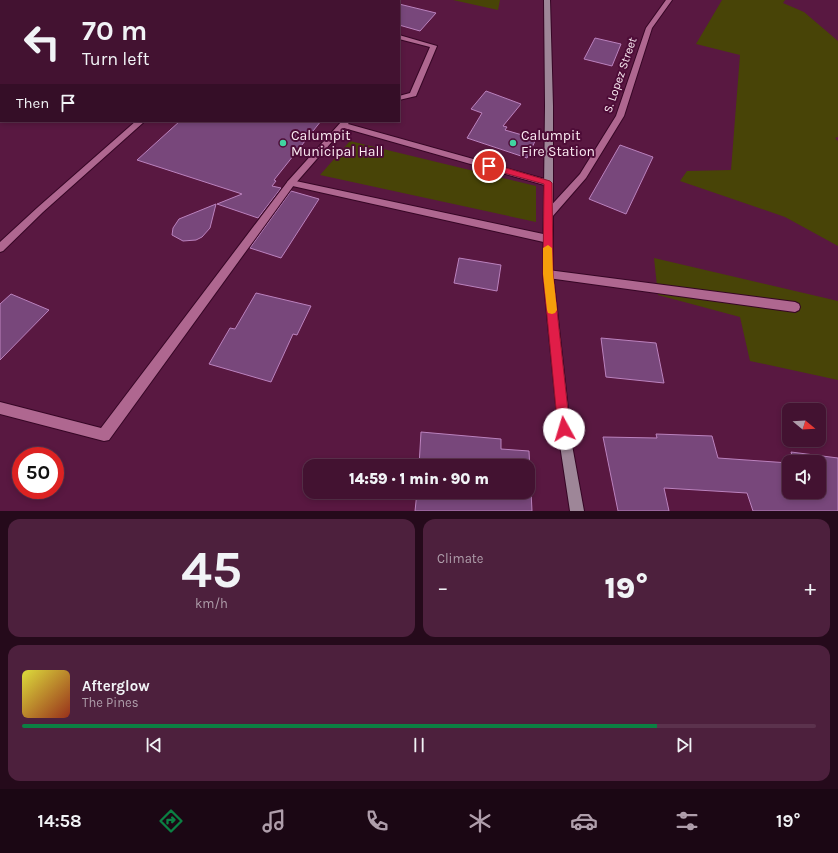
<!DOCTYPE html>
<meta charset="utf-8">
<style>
:root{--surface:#431231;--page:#4d203d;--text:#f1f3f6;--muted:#af9eab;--line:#5b324d;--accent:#0b8043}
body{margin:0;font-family:Karla,sans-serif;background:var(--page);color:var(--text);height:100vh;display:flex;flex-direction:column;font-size:15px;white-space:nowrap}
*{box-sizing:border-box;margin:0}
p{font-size:13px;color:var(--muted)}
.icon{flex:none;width:22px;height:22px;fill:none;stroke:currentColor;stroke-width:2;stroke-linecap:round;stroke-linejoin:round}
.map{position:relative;height:511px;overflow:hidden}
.drawer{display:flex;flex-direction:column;gap:8px;padding:8px;background:#250a1b;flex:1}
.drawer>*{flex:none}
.guide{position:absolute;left:0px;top:0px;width:400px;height:122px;box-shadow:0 2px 6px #0003,0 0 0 1px var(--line);background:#431231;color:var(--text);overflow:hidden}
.needle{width:26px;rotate:108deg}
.controls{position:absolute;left:782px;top:403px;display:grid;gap:8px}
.controls a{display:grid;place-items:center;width:44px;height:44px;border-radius:8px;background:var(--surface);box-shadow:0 2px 6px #0003,0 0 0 1px var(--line);font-size:20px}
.speed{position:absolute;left:12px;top:447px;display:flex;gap:8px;font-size:20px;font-weight:700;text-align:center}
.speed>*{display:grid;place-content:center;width:52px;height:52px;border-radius:50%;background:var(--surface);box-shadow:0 2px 6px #0003,0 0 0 1px var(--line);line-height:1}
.speed .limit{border:6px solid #d22;background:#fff;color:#111}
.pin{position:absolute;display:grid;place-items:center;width:34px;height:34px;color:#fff;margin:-17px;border:2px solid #fff;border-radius:50%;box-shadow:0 1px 4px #0007}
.me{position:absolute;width:44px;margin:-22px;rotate:354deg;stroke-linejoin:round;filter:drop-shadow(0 0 3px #0008)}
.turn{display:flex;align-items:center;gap:14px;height:84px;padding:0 16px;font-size:18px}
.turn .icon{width:52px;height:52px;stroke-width:2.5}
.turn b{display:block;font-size:28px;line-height:34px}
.then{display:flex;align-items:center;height:38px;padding:0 16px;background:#0003;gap:8px;font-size:15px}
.big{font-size:30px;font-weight:800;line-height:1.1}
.drawer .tile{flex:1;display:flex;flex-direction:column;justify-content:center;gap:6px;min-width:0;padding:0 14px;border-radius:12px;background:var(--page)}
.drawer .dial{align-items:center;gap:0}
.dial b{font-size:52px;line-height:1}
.song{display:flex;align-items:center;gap:12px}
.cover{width:48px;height:48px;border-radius:6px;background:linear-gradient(135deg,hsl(60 70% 55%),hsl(10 70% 35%))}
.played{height:4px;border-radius:2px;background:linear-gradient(90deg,var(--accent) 80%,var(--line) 80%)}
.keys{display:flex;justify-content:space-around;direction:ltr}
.heat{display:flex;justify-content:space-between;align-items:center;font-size:22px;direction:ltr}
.drawer .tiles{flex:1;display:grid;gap:8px;grid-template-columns:1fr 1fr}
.tile:last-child{grid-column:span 2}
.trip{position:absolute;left:303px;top:459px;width:232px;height:40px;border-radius:12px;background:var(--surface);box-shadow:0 2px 6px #0003,0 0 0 1px var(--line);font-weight:800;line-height:40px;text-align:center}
.tab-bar{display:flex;height:64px;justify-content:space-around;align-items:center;background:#1b0714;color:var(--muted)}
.tab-bar .icon{width:28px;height:28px}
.tab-bar .selected{color:var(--accent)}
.tab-bar b{font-size:18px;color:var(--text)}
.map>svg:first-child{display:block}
.green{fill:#484407}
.building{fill:#78477b;stroke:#bb82be}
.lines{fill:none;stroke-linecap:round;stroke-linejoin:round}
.service-casing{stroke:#360625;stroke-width:2}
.minor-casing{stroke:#360625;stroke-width:2}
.secondary-casing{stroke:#360625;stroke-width:2}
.service{fill:#af6790;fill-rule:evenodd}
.minor{fill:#af6790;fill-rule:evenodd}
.secondary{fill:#9e8698;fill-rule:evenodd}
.route{fill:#e11d48;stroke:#92132f}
.slow{fill:#f59e0b}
.poi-dot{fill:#41d4a1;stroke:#4d0c37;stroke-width:1.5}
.labels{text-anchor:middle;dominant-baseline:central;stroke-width:4;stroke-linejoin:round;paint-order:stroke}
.far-street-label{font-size:12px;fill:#fbeaf2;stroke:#4d0c37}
.poi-label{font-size:14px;fill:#fbeaf2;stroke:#4d0c37;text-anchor:start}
</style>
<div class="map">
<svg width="838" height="511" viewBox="0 0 838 511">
<rect width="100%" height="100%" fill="#591841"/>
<!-- green -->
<path class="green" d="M 453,0 L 500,0 L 498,10 Z
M 722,0 L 785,0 L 783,3 L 804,12 L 838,41 L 838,137 L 835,138 L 838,141 L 838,246 L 785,217 L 680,181 L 687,171 L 731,170 L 740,55 L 696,44 Z
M 350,141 L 536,186 L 536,222 L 320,175 Z
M 654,258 L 838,301 L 838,380 L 750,361 L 740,317 L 658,295 Z"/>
<!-- building -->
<path class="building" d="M 399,4 L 436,13 L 420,31 L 399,25 Z
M 595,38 L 621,44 L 612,66 L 584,59 Z
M 486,91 L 521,104 L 503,126 L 507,127 L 505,130 L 536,139 L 527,158 L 467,138 L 482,113 L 471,109 Z
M 180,121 L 321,121 L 274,180 L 276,181 L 272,186 L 281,188 L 258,218 L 217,204 L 242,194 L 137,160 Z
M 620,145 L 653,157 L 626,214 L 589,199 Z
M 291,191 L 319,199 L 281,258 L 250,248 Z
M 216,204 L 210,228 L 202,237 L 196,240 L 183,241 L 172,235 L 173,228 L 179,219 Z
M 459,258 L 501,265 L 497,291 L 454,283 Z
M 256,293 L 311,306 L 297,335 L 293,334 L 271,382 L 209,364 L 230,328 L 235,329 Z
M 11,294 L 49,310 L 0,360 L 0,304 Z
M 601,338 L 656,343 L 664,383 L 606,377 Z
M 421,432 L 501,439 L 501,449 L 529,451 L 532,511 L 415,511 L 417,492 L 528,492 L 528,466 L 419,466 Z
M 656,434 L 712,436 L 718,458 L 789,463 L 789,492 L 819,492 L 819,462 L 794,462 L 791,452 L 838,458 L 838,511 L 753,511 L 747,493 L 664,488 L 669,511 L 618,511 L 603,437 L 657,438 Z"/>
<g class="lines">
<defs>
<path id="service" d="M 291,180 L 548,235 L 551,236 L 553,239 L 551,242 L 548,243 L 288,185 L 287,183 L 288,181 Z"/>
<path id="minor" d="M 251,0 L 260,0 L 261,1 L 252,1 Z
M 666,0 L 672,0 L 652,28 L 624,116 L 586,178 L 552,217 L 546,217 L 544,214 L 546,211 L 580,174 L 616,116 L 646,28 Z
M 399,35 L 437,46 L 416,96 L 399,100 L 399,96 L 410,93 L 430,47 L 399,39 Z
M 0,38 L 1,38 L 1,42 L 0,42 Z
M 136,121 L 145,121 L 43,212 L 3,251 L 0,252 L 0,242 L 37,208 Z
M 342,121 L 350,121 L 348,124 L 548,180 L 552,183 L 548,186 L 344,128 L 294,185 L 109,440 L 104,441 L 0,414 L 0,402 L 101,428 L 288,181 Z
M 548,270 L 795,302 L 799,304 L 800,307 L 799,310 L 795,312 L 548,278 L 544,277 L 543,274 L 544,271 Z"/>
<path id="secondary" d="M 544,0 L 550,0 L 553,106 L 553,274 L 572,445 L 584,511 L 570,511 L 560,445 L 543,274 L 545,106 Z"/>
</defs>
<!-- service casing -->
<use href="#service" class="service-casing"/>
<!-- minor casing -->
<use href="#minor" class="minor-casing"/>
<!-- secondary casing -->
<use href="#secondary" class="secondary-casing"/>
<!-- service -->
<use href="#service" class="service"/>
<!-- minor -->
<use href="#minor" class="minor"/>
<!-- secondary -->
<use href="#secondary" class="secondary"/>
</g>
<!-- route -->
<path class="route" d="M 489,163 L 550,181 L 552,183 L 553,274 L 570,429 L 568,433 L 564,435 L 560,433 L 558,429 L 543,274 L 544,184 L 486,168 L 485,166 Z"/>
<!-- slow -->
<path class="slow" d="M 548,245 L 552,248 L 553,274 L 557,310 L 555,313 L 552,314 L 548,313 L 547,310 L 543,274 L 543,248 Z"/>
<!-- markers -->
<g class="poi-dot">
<circle cx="283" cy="143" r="4"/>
<circle cx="513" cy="143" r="4"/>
</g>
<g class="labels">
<!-- far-street labels -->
<g class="far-street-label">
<text transform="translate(620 75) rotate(-71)">S. Lopez Street</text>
</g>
<!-- poi labels -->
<g class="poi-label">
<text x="291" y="135">Calumpit<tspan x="291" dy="16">Municipal Hall</tspan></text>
<text x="521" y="135">Calumpit<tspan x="521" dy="16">Fire Station</tspan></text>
</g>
</g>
</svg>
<div class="controls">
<a><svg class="needle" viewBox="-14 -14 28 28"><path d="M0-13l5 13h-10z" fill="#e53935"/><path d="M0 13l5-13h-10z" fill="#af9eab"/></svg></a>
<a><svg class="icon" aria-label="sound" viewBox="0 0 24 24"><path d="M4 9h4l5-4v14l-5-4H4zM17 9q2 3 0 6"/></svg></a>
</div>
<div class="speed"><div class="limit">50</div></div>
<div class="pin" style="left:489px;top:166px;background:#d93025"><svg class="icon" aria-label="arrive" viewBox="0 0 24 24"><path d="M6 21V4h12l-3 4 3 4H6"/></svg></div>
<svg class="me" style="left:564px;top:429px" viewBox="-20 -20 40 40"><circle r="19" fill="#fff"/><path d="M0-13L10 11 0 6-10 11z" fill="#e11d48"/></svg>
<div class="trip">14:59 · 1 min · 90 m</div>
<div class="guide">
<div class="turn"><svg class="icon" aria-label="left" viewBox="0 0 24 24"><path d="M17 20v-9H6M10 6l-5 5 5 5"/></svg><div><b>70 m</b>Turn left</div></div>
<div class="then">Then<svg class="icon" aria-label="arrive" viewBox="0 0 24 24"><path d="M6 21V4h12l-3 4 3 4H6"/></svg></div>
</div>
</div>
<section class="drawer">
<div class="tiles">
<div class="tile dial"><b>45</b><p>km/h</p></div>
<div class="tile"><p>Climate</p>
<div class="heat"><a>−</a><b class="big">19°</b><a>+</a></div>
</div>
<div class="tile">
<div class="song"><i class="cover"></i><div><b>Afterglow</b><p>The Pines</p></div></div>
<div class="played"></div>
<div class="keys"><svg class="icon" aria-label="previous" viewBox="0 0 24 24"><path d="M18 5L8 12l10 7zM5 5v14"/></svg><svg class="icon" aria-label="pause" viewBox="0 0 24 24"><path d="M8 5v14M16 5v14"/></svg><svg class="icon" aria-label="next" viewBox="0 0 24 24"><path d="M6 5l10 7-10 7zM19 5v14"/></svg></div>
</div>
</div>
</section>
<nav class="tab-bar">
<b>14:58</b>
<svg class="icon selected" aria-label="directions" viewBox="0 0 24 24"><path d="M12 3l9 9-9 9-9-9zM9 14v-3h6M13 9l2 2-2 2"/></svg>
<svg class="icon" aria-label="music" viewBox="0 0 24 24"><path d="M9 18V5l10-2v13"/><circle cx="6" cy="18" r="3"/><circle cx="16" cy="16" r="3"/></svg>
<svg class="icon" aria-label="phone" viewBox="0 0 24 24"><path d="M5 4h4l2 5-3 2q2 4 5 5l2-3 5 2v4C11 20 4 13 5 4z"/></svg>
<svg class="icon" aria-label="climate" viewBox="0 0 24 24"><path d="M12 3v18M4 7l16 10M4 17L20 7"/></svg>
<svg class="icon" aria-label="car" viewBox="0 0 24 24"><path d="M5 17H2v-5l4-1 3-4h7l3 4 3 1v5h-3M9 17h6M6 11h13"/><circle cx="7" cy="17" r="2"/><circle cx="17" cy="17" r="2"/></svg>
<svg class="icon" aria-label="filters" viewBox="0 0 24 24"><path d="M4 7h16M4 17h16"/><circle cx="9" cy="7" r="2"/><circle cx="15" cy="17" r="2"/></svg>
<b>19°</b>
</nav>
